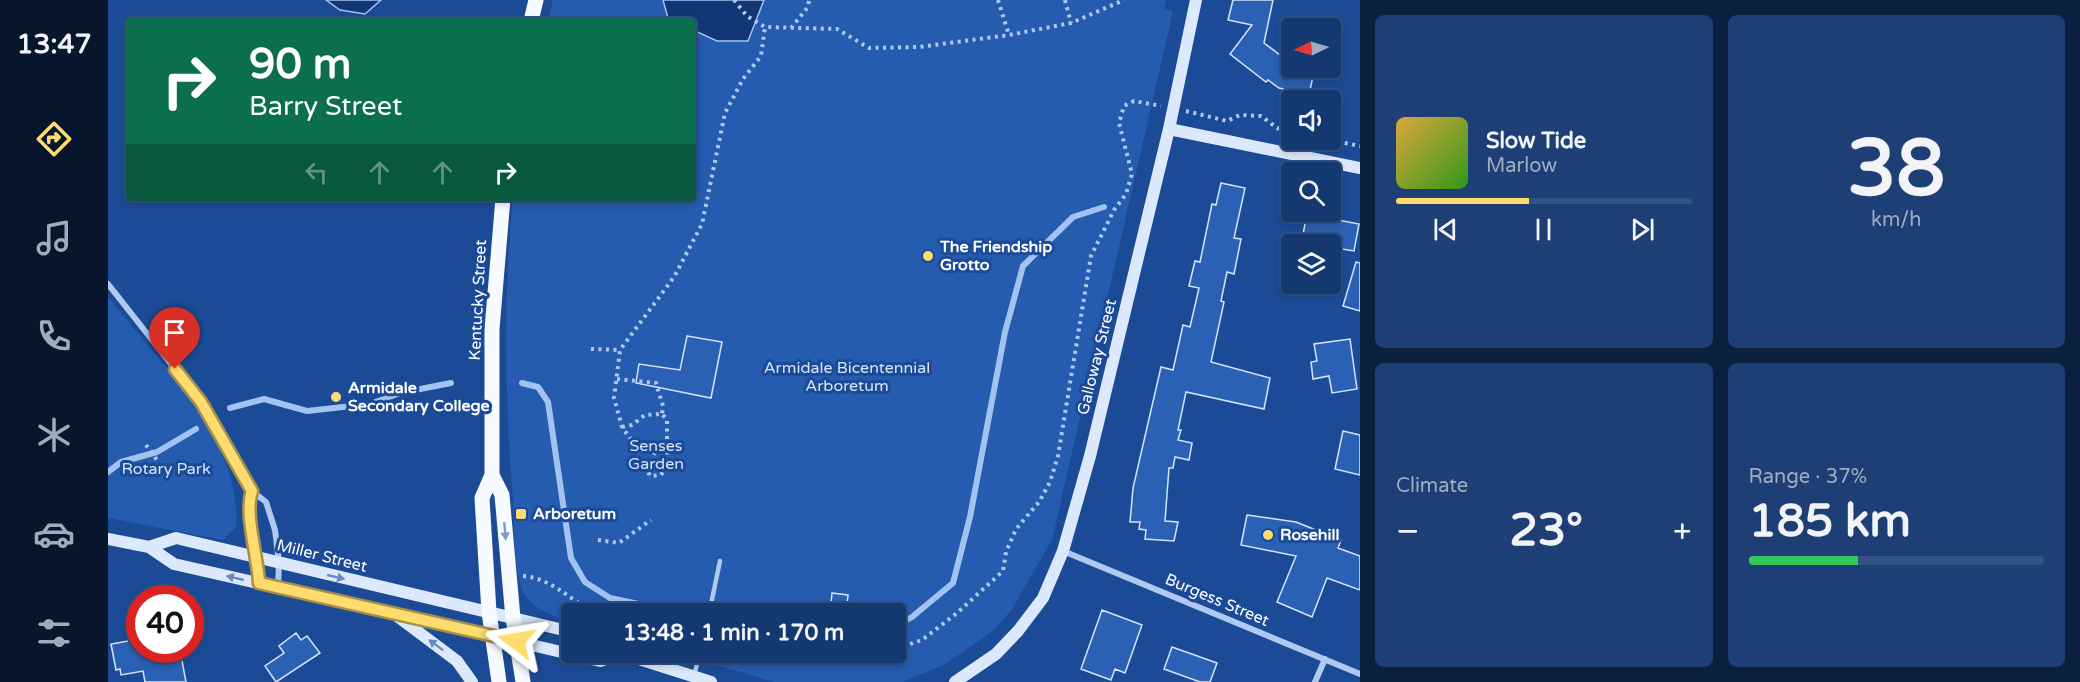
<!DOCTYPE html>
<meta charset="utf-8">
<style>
:root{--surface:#143870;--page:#1d3f75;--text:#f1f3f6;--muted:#9dacc3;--line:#335283;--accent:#ffdc6d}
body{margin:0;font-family:"Varela Round",sans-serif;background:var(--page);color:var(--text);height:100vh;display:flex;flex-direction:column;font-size:22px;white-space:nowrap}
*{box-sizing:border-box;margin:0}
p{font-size:20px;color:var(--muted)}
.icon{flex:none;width:33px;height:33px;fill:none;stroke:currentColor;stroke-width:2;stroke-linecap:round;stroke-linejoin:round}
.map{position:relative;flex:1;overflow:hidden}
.drawer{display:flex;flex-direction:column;gap:15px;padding:15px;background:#0b1f3e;width:720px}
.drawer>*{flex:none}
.hud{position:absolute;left:18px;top:18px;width:570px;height:183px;border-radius:6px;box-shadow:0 3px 9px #0003,0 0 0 2px var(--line);background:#0b6e4f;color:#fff;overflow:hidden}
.needle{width:39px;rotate:265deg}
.controls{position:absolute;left:1173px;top:18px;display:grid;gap:12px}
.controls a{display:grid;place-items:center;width:60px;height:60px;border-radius:6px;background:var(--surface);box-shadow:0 3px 9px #0003,0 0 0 2px var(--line);font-size:30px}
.speed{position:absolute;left:18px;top:585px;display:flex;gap:12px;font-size:30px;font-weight:700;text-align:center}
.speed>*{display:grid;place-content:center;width:78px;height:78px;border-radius:50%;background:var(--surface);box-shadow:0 3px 9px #0003,0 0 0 2px var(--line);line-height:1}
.speed .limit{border:9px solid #d22;background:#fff;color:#111}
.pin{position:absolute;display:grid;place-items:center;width:51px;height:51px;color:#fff;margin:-62px -26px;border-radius:50% 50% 50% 0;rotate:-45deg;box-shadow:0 0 6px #0007}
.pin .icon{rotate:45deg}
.me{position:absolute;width:66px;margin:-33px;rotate:284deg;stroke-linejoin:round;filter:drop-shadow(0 0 4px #0008)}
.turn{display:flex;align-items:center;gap:21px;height:126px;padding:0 24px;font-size:27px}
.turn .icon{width:78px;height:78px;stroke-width:2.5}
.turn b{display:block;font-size:42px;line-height:51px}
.lanes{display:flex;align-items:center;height:57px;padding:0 24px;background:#0003;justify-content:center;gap:30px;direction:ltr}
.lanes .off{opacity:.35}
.big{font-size:45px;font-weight:700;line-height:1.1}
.drawer .card{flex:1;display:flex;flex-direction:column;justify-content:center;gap:9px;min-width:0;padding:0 21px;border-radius:9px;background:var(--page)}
.drawer .dial{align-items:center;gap:0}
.dial b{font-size:78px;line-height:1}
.song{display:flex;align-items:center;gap:18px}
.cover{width:72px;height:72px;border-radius:9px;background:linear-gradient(135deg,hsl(40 70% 55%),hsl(110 70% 35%))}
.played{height:6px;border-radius:3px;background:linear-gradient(90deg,var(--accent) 45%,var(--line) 45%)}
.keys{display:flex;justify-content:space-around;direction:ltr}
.heat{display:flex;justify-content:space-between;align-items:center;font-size:33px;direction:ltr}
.charge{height:9px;border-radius:4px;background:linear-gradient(90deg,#34c759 37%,var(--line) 0)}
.drawer .tiles{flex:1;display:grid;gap:15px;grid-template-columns:repeat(2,1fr)}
.trip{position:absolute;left:453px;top:603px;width:345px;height:60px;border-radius:6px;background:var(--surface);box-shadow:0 3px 9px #0003,0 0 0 2px var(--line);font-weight:700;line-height:60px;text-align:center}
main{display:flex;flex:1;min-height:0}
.menu{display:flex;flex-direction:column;width:108px;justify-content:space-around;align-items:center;background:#08162d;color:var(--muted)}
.menu .icon{width:42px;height:42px}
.menu .selected{color:var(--accent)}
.menu b{font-size:27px;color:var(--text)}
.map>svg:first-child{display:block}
.green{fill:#255caf}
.water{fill:#123774;stroke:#a2c3f1;stroke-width:1.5}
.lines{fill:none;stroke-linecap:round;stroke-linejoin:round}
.stream{stroke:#a2c3f1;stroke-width:6}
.building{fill:#2b61b4;stroke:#d5e4fb;stroke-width:1.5}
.path{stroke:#afc9f0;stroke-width:4;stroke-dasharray:3 4.5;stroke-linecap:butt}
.lane{stroke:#afc9f0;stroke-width:4.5}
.street{stroke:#afc9f0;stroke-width:6}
.secondary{stroke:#dce8fb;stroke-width:12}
.primary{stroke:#f7faff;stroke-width:15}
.oneway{fill:#7e9ac5}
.oneway2{fill:#688abe}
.route-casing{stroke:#a68f47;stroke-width:15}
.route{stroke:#ffdc6d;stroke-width:10}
.poi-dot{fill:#ffdc6d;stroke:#1b4b96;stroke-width:2}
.labels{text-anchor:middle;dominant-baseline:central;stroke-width:6;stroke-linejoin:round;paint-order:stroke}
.poi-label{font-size:16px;font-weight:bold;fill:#fff;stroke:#1b4b96;text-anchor:start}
.street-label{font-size:16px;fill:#fff;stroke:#1b4b96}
.park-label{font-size:16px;fill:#d5e4fb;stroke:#1b4b96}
</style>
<main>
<nav class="menu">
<b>13:47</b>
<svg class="icon selected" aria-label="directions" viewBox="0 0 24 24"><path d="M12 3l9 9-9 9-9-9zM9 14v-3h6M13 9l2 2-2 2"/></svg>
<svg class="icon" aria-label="music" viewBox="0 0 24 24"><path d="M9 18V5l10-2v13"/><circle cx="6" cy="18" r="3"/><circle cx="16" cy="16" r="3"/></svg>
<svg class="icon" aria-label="phone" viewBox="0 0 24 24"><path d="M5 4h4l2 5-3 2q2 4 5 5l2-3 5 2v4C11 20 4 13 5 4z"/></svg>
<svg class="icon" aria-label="climate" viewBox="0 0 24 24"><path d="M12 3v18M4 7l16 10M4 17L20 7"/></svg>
<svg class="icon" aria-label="car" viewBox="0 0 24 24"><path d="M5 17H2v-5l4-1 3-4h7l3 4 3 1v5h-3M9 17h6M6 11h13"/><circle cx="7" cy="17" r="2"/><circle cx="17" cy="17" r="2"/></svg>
<svg class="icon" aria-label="filters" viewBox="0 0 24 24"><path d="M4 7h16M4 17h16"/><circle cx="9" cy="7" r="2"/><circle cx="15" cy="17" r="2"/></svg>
</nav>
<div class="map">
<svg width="1252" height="682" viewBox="0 0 1252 682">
<rect width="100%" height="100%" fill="#1b4b96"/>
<!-- green -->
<path class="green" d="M 445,0 L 1058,0 L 1056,9 L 1065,11 L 944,540 L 904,609 L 887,629 L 838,664 L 795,682 L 667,682 L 566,653 L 788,652 L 788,614 L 464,614 L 463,622 C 444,616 421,608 413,587 C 406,565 406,524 405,500 C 397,399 395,299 405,198 L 585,198 L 585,21 L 440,21 Z
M 0,297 C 50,360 135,442 128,527 L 115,540 L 0,518 Z"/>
<!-- water -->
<path class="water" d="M 218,0 L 273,0 L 257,14 L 232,10 Z
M 555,0 L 656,0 L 640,41 L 609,41 L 585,30 L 585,21 L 567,21 L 560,18 Z"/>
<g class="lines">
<!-- stream -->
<path class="stream" d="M 414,383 L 430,387 L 440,402 L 463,558 L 477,582 L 502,598 L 540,606 L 577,606
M 122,408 L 156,399 L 199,411 L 262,404 L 292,393 L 343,383
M 0,472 L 13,462 L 49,452 L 88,429
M 624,612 L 631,614
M 788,626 L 804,617 L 845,583 L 862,517 L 897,332 L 915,266 L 965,217 L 996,207"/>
</g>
<!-- building -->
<path class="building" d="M 1125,0 L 1165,0 L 1156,43 L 1184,64 L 1185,68 L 1182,71 L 1205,76 L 1201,95 L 1171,88 L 1160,80 L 1158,82 L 1122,54 L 1144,25 L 1120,20 Z
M 1113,183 L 1137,188 L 1126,238 L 1133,239 L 1126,274 L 1119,272 L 1113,301 L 1116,302 L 1103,362 L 1162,378 L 1156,409 L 1078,392 L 1070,430 L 1073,430 L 1070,440 L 1084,443 L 1081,460 L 1067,457 L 1065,468 L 1061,468 L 1057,521 L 1070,522 L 1066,541 L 1037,539 L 1038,530 L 1031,529 L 1032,522 L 1022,522 L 1025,488 L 1053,367 L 1065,370 L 1075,325 L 1082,327 L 1091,288 L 1081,286 L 1087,261 L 1092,262 L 1104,204 L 1108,205 Z
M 1199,214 L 1251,224 L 1246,251 L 1222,247 L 1222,244 L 1193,244 Z
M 1248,262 L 1252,263 L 1252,311 L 1235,306 Z
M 579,336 L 614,342 L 603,398 L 528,383 L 531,364 L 572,370 Z
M 1242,339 L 1249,389 L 1224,393 L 1221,376 L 1205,379 L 1203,362 L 1209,361 L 1206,344 Z
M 1235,431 L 1252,435 L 1252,475 L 1227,469 Z
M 1139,515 L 1188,522 L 1233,540 L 1230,548 L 1252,556 L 1252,590 L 1219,578 L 1204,617 L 1169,602 L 1188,556 L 1133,545 Z
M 724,593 L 740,595 L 738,614 L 722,612 Z
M 994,610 L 1034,625 L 1017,673 L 1007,669 L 1003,680 L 973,669 Z
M 188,633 L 193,640 L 199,636 L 212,653 L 168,682 L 157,666 L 176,653 L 171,646 Z
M 32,639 L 32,650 L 72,650 L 78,682 L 37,682 L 35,671 L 13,675 L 12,669 L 8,670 L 3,644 Z
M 1064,647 L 1109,663 L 1102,682 L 1092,682 L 1056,669 Z"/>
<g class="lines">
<!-- path -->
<path class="path" d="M 626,0 L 639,16 L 657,27 L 729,29 L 761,48 L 811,47 L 901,35 L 963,23 L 1016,0
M 890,0 L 901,35
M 957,0 L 963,23
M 683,28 L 700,7 L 701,0
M 1078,111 L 1119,121 L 1132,115 L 1153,116 L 1169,128 L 1184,132
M 1222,140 L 1252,146
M 483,349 L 512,350
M 509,379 L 548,383 L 555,406 L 554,414
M 514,427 L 524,425 L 537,415 L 554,414 L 559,420 L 559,444
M 559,444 L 560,464 L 553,475 L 542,476 L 539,469 L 549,448 Z
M 38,445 L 49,460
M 549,448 L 529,448 L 514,427 L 506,398 L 512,350 L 566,277 L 594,224 L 617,113 L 635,79 L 653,56 L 657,27
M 490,540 L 511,543 L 543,520
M 415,576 C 443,578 464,601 488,614
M 788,649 L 814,640 L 849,613 L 895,571 L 898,552 L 908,529 L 931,502 L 942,482 L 950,456 L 983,256 L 1006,210 L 1018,194 L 1024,174 L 1011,123 L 1016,106 L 1026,101 L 1053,106
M 750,652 L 762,652"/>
<!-- lane -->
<path class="lane" d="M 601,614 L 612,561
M 586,676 L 592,652"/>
<!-- street -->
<path class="street" d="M 0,284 L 93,402 L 144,491 L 158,502 L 167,530 L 171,562 L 170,588
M 144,491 C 136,512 150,557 151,583
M 955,551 L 1252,674
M 1207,682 L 1217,659"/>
<!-- secondary -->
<path class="secondary" d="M 1061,129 L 1252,168
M 0,539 L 41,547 L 66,564 L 432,647 L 492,661 L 511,654
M 41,547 L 68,538 L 464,632
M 289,616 L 349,661 L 364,682
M 509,652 L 603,682
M 847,682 L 888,654 L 910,631 L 935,598 L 955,551 L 982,456 L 1061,129 L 1088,0"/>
<!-- primary -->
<path class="primary" d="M 423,21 L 428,0
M 384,475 L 394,495 L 405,618 L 415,682
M 391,682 L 381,612 L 374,498 L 384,475 L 384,329 L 395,198"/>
</g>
<!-- one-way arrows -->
<defs><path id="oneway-solid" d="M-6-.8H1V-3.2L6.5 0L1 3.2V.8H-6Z" transform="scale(1.5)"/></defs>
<use class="oneway" href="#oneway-solid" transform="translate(397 531) rotate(85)"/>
<g class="oneway2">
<use href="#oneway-solid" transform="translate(228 577) rotate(13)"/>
<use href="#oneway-solid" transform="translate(127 578) rotate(-167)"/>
<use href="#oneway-solid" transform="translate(328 645) rotate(-143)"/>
</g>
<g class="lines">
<defs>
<path id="route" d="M 67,369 L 93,402 L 144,491 C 136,514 150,557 151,583 L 408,641"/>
</defs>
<!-- route casing -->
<use href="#route" class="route-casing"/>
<!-- route -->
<use href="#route" class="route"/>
</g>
<!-- markers -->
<g class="poi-dot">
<circle cx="820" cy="256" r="6"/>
<circle cx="228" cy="397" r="6"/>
<rect x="407" y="508" width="12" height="12" rx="3"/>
<circle cx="1160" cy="535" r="6"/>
</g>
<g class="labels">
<!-- poi labels -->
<g class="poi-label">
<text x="832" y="247">The Friendship<tspan x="832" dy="18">Grotto</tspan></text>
<text x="240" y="388">Armidale<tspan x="240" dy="18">Secondary College</tspan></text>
<text x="425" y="514">Arboretum</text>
<text x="1172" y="535">Rosehill</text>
</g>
<!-- street labels -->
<g class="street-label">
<text transform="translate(370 300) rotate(-87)">Kentucky Street</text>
<text transform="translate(989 357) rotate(-76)">Galloway Street</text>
<text transform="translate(214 556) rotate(14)">Miller Street</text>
<text transform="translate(1109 600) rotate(23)">Burgess Street</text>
</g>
<!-- park labels -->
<g class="park-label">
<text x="739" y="368">Armidale Bicentennial<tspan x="739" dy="18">Arboretum</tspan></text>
<text x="548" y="446">Senses<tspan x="548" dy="18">Garden</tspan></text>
<text x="58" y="469">Rotary Park</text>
</g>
</g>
</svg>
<div class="controls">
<a><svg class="needle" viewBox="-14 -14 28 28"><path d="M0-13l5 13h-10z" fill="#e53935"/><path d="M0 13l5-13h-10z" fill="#9dacc3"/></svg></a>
<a><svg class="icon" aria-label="sound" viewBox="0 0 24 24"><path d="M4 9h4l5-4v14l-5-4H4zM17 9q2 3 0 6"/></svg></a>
<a><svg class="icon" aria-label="search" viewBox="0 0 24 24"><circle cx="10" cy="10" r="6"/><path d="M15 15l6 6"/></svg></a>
<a><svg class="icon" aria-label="layers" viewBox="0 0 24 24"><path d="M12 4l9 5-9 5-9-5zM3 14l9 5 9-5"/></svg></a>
</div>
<div class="speed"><div class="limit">40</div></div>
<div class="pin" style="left:67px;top:369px;background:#d93025"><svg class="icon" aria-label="arrive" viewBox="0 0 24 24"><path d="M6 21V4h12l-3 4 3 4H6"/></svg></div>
<svg class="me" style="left:408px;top:641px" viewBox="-20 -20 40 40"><path d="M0-17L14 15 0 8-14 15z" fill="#ffdc6d" stroke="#fff" stroke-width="4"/></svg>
<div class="trip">13:48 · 1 min · 170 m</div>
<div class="hud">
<div class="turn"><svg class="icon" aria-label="right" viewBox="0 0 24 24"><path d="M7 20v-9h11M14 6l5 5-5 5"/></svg><div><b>90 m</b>Barry Street</div></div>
<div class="lanes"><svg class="icon off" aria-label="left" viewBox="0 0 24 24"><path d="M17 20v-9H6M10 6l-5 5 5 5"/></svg><svg class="icon off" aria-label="ahead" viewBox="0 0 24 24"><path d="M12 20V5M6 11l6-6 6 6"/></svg><svg class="icon off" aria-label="ahead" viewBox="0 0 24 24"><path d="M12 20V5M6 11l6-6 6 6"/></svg><svg class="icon" aria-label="right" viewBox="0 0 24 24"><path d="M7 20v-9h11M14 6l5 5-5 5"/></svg></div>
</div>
</div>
<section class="drawer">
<div class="tiles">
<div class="card">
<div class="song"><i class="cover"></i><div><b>Slow Tide</b><p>Marlow</p></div></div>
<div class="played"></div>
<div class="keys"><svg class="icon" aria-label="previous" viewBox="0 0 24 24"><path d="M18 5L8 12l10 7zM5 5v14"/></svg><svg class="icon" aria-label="pause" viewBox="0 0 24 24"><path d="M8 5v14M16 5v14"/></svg><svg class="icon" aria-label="next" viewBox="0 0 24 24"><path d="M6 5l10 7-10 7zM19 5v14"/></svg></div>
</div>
<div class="card dial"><b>38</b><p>km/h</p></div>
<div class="card"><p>Climate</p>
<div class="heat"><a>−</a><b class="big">23°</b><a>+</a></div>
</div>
<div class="card"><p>Range · 37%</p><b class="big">185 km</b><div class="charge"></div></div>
</div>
</section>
</main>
